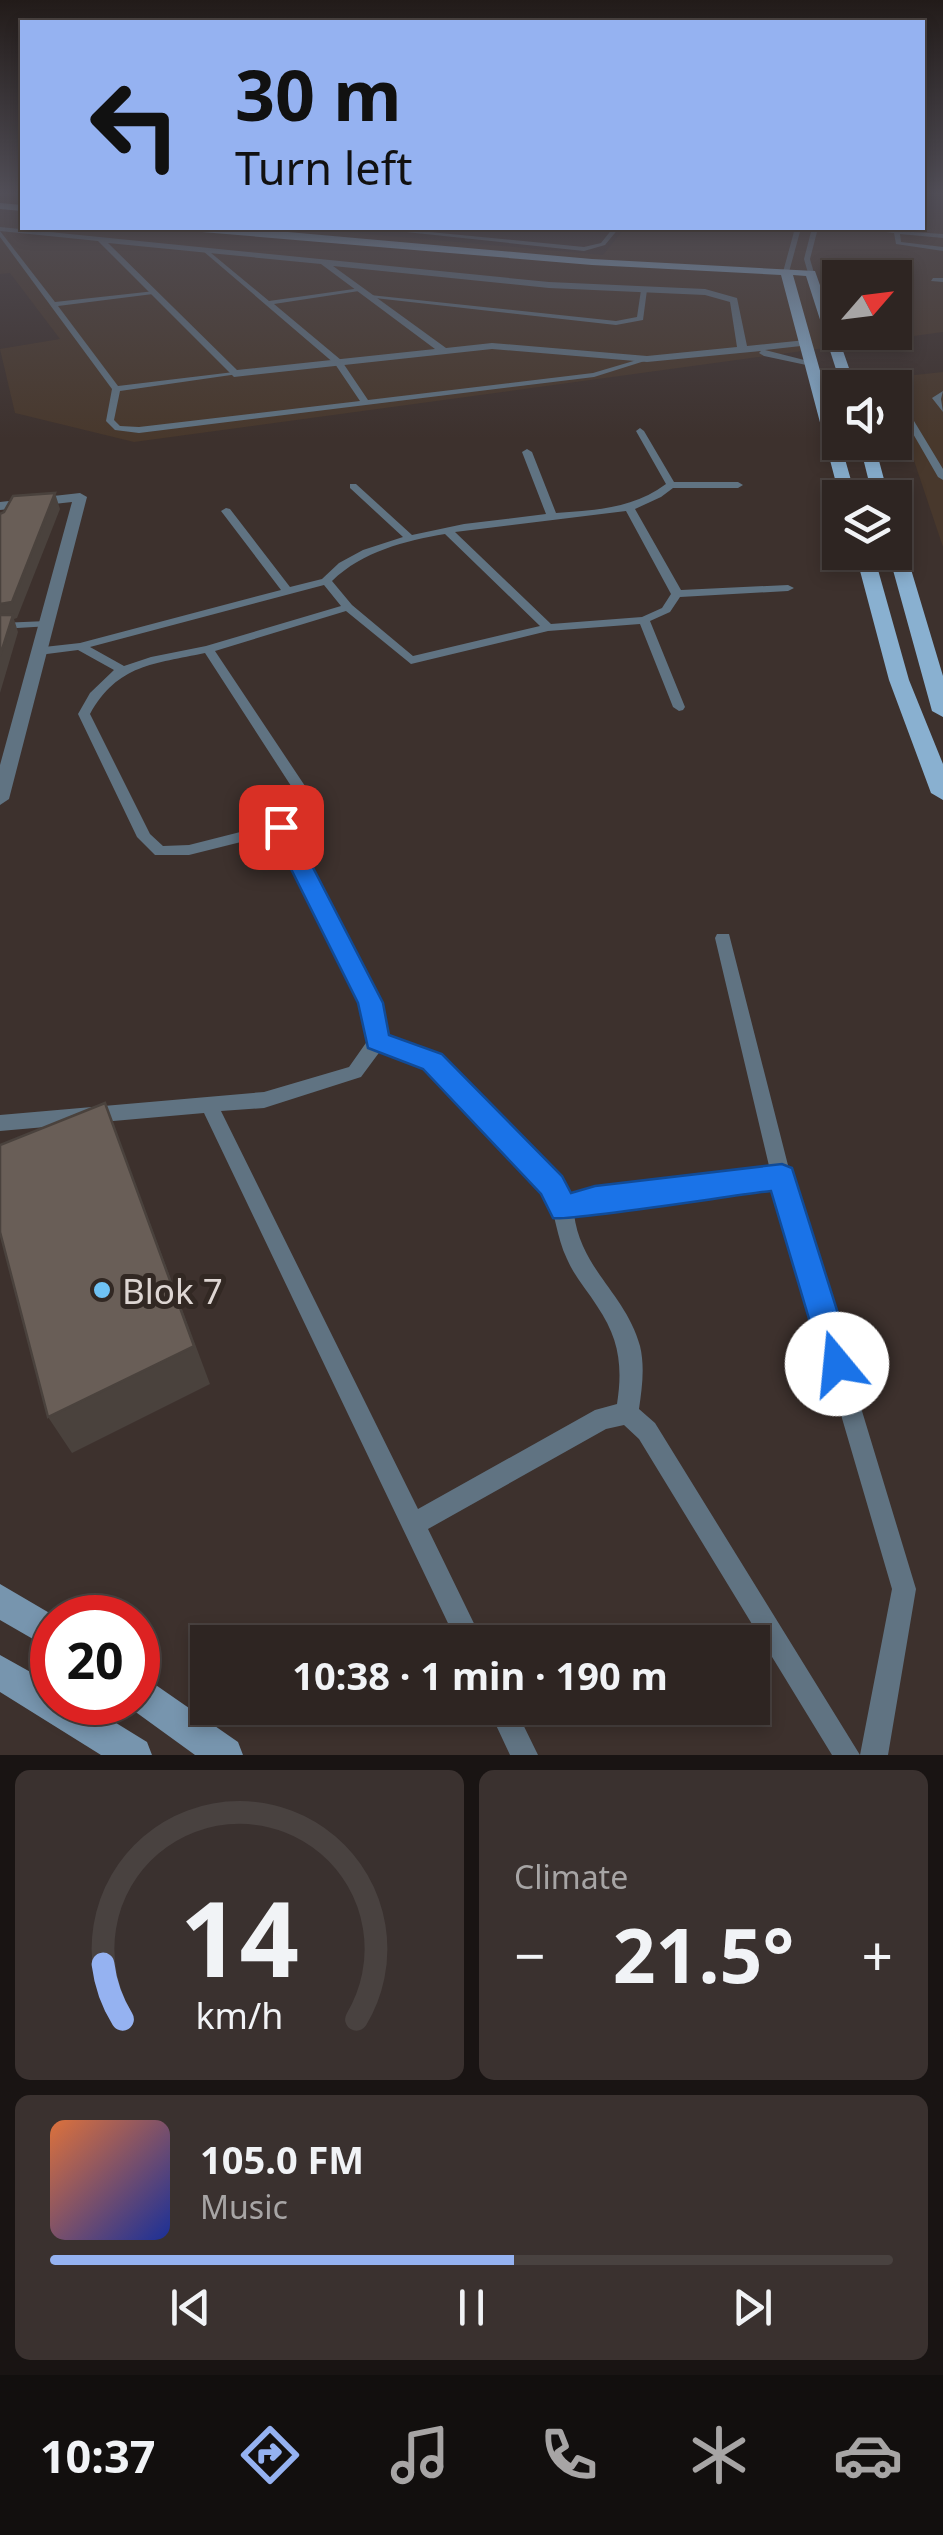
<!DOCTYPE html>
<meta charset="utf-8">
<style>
:root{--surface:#2e2522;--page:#3a312f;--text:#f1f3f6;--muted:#a7a5a5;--line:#494240;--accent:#95b2f1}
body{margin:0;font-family:"Noto Sans",sans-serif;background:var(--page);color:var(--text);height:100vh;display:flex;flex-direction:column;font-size:38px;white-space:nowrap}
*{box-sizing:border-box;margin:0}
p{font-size:32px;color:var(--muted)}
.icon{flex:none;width:55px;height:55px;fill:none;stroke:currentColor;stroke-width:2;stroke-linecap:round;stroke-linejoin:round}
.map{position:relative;height:1755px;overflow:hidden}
.side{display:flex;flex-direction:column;gap:15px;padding:15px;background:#191413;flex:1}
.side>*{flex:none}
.guide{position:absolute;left:20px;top:20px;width:905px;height:210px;border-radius:0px;box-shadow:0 5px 15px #0003,0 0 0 2px var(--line);background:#95b2f1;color:#111;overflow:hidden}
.needle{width:65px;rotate:62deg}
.tools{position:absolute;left:822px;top:260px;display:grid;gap:20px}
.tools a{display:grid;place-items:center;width:90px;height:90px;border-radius:0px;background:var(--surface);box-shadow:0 5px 15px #0003,0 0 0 2px var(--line);font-size:50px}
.speed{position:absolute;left:30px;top:1595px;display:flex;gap:20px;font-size:50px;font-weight:700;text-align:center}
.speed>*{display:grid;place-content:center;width:130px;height:130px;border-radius:50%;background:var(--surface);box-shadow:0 5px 15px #0003,0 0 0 2px var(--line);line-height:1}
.speed .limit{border:15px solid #d22;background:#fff;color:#111}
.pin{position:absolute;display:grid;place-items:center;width:85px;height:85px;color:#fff;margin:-42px;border-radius:20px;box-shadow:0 5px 15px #0006}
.me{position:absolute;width:110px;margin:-55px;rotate:343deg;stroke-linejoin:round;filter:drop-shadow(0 0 8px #0008)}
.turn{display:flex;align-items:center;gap:35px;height:210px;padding:0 50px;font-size:45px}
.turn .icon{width:130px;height:130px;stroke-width:2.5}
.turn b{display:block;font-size:70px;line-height:85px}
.big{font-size:75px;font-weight:700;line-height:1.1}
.side .card{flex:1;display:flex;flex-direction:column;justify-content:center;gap:15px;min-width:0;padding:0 35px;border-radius:15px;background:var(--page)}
.side .dial{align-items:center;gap:0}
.dial svg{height:260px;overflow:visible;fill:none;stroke:var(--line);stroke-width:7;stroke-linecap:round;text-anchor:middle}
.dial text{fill:var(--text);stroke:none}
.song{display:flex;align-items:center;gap:30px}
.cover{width:120px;height:120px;border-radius:15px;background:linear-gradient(135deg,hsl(20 70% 55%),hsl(230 70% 35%))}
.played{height:10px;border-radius:5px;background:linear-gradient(90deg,var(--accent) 55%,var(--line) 55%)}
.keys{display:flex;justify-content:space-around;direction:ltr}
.heat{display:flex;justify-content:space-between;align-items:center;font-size:55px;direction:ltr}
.side .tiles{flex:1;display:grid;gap:15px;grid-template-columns:1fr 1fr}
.card:last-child{grid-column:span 2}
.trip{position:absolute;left:190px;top:1625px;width:580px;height:100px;border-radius:0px;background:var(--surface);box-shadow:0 5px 15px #0003,0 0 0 2px var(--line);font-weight:700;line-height:100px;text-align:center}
.menu{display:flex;height:160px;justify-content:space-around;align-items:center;background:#120f0e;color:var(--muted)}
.menu .icon{width:70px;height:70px}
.menu .selected{color:var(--accent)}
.menu b{font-size:45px;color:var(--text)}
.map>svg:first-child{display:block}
.industrial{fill:#48382c;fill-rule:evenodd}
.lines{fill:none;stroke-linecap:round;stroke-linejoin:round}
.lane{fill:#607382;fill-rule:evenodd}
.street{fill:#607382;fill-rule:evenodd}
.secondary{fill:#7795ae;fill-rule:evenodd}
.primary{fill:#89b0d0;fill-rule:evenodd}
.shaded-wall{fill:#4a423d}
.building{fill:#695e57;stroke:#4a423d;stroke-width:2.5}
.route{fill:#1a73e8;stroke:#114b97;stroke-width:2.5}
.poi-dot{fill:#6fc2f4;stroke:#322823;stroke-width:4}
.labels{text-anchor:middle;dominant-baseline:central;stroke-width:10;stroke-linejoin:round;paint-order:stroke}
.near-poi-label{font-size:35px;fill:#ded6d3;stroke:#322823;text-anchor:start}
</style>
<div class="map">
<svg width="943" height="1755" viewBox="0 0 943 1755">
<rect width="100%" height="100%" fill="#3d312d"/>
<!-- industrial -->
<path class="industrial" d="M 0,193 L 22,193 L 22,228 L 324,228 L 322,230 L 603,255 L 625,228 L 922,228 L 923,209 L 943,210 L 943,332 L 134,442 L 15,413 L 0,349 L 60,339 L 10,273 L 0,274 ZM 840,278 L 895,278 L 895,332 L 840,332 Z
M 943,372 L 943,547 L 895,404 L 895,388 L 890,387 L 887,378 Z"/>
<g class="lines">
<!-- lane -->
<path class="lane" d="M 14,193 L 22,193 L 22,196 L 15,194 Z
M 613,228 L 619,228 L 605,245 L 584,251 L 406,232 L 409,230 L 584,247 L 601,243 Z
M 795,228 L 801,228 L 789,272 L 786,274 L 783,272 Z
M 812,228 L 818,228 L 810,259 L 814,273 L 811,275 L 808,273 L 804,259 Z
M 853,228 L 943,234 L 943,238 L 900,234 L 901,242 L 943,247 L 943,251 L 896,244 L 894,233 Z
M 0,231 L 55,302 L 155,291 L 153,294 L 58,306 L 118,386 L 234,372 L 238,374 L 120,391 L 114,420 L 120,426 L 139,427 L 360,401 L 335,364 L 203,251 L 205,248 L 269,301 L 361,288 L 359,291 L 274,304 L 341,360 L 368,400 L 593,373 L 647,357 L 651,359 L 594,377 L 139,433 L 115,430 L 106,421 L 112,389 L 0,237 Z
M 933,278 L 943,278 L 943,282 L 931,281 Z
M 644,288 L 647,290 L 643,320 L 616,325 L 366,297 L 370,295 L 616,321 L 637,317 L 641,290 Z
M 943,391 L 941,399 L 943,412 L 932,398 Z
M 895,417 L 914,421 L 943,469 L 943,480 L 938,477 L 908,425 L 895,423 Z
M 640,428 L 644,431 L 674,482 L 738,482 L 743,485 L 738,488 L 673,488 L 661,497 L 635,509 L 681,590 L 788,585 L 794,588 L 788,591 L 680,597 L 670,612 L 650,621 L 685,707 L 683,710 L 679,711 L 673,707 L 640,624 L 548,631 L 411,664 L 346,611 L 215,651 L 307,789 L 309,808 L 289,828 L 379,1003 L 385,1037 L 438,1057 L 559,1179 L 569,1198 L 595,1190 L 770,1170 L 715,938 L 717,934 L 729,934 L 791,1177 L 916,1589 L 888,1755 L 832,1755 L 639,1439 L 624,1425 L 606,1429 L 428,1529 L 483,1642 L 457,1642 L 204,1113 L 0,1131 L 0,1115 L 264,1092 L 349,1067 L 368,1040 L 363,1003 L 277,833 L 189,855 L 155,855 L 137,837 L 78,714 L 90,693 L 114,670 L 78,650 L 39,655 L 35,654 L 35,648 L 80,643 L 281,590 L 221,511 L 226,508 L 230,509 L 290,587 L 322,579 L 339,563 L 363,550 L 403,537 L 350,488 L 350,484 L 356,484 L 412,535 L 464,524 L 546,514 L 522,452 L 527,449 L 532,452 L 556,513 C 596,510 632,509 666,484 L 636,431 ZM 626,511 L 671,594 L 662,608 L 642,617 L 551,624 L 455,532 ZM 445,534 L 446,535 L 540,626 L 413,656 L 352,605 L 332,581 C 363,551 405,541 445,534 ZM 324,585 L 341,606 L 206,646 L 151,657 L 124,666 L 90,647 ZM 205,653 L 293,789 L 295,807 L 276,823 L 189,845 L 163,846 L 150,834 L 90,714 C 118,664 154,664 205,653 ZM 381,1050 L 426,1067 L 545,1191 C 556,1213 556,1236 567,1259 C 574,1276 587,1290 597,1306 C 619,1338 623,1366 617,1404 L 595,1410 L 418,1509 L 221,1111 L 264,1108 L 361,1077 ZM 774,1186 L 892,1589 L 860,1755 L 655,1423 L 639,1409 C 642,1388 645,1367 640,1346 C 626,1294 581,1270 574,1214 L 595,1208 Z
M 47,621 L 53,624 L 51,626 L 0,629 L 0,623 Z
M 488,1708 L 515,1708 L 538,1755 L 510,1755 Z"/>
<!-- street -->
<path class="street" d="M 0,227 L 549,282 L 705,289 L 737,298 L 747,346 L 806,340 L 810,345 L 765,350 L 816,363 L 811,366 L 764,356 L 759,353 L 761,351 L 647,362 L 492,349 L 234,377 L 98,241 L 0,231 ZM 108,243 L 321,264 L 435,349 L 237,370 ZM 333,266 L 549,288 L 705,295 L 730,302 L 737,347 L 647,356 L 492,343 L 446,348 Z
M 80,493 L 87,497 L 9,799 L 0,805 L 0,765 L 72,502 L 0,510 L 0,502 Z"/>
<!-- secondary -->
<path class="secondary" d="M 0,1584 L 58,1618 L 52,1618 L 52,1650 L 0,1620 Z
M 0,1655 L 52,1684 L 52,1702 L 82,1702 L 147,1742 L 152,1755 L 101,1755 L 0,1692 Z
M 138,1676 L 150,1681 L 238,1742 L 243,1755 L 195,1755 L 126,1705 L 124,1702 L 138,1702 Z"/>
<!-- primary -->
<path class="primary" d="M 0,203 L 22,205 L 22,211 L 0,209 Z
M 154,228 L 244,228 L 592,259 L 815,271 L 856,388 L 842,388 L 806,276 L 793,275 L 856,498 L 840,498 L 781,275 L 592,265 Z
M 859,442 L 874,442 L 889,498 L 873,498 Z
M 895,541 L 904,546 L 943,676 L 943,717 L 932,711 L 888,552 L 895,552 Z
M 855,552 L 873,552 L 909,680 L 943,764 L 943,800 L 931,793 L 889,680 Z"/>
</g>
<!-- shaded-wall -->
<path class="shaded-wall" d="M 55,493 L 60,509 L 17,618 L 14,619 L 18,632 L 0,693 L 0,604 Z
M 105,1103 L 210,1384 L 72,1453 L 48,1417 Z"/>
<!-- building -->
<path class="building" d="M 55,493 L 12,602 L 0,604 L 0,514 L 4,512 L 13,496 Z
M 0,615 L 13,615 L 0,656 Z
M 105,1103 L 194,1346 L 48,1417 L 0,1232 L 0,1145 Z"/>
<!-- sky -->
<linearGradient id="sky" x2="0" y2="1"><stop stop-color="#221b19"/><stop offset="0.44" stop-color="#514e57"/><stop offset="1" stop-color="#514e57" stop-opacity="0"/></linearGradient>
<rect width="943" height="439" fill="url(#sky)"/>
<!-- route -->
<path class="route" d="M 281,820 L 292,827 L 383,1003 L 389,1035 L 442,1054 L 562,1176 L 571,1193 L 595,1186 L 782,1164 L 792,1168 L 854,1364 L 849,1376 L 837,1380 L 826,1376 L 771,1191 C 742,1194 564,1222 553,1218 L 541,1194 L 423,1069 L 368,1048 L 358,1003 L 270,827 Z"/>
<!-- markers -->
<circle class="poi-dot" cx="102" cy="1290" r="10"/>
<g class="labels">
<!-- near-poi labels -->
<g class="near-poi-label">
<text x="122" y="1290">Blok 7</text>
</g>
</g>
</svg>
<div class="tools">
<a><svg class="needle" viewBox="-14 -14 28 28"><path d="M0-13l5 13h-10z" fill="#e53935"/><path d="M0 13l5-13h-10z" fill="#a7a5a5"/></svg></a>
<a><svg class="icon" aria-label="sound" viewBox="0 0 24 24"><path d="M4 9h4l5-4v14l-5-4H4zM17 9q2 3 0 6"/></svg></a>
<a><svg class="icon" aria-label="layers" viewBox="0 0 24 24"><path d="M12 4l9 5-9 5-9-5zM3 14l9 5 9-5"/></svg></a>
</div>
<div class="speed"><div class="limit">20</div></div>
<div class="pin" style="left:281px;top:827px;background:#d93025"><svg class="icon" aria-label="arrive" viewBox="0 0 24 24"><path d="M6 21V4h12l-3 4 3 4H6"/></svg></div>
<svg class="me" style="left:837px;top:1364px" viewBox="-20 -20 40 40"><circle r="19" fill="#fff"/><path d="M0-13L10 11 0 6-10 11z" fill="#1a73e8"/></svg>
<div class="trip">10:38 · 1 min · 190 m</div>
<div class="guide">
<div class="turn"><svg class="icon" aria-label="left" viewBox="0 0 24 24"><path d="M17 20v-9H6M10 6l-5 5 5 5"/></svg><div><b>30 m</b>Turn left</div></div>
</div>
</div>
<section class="side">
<div class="tiles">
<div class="card dial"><svg viewBox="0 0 100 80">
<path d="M14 69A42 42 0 1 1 86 69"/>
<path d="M14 69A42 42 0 0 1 8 52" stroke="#95b2f1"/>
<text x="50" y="56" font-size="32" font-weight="700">14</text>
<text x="50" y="72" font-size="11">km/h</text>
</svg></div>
<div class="card"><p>Climate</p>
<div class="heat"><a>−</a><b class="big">21.5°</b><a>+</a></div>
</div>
<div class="card">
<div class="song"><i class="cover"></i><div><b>105.0 FM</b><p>Music</p></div></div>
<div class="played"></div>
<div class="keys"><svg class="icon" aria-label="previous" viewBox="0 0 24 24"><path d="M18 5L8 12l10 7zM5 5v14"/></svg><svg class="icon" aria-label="pause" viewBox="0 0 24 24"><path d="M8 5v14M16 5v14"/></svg><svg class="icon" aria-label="next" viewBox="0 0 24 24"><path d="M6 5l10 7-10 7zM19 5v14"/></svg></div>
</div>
</div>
</section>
<nav class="menu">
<b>10:37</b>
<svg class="icon selected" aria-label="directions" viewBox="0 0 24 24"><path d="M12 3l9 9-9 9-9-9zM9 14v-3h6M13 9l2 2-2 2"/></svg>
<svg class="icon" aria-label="music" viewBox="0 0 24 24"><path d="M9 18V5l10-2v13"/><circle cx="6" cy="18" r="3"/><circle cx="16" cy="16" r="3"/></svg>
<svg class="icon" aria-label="phone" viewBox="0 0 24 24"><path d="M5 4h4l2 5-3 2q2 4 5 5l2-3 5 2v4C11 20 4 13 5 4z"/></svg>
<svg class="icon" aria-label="climate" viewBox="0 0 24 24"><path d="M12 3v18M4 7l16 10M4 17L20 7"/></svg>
<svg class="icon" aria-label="car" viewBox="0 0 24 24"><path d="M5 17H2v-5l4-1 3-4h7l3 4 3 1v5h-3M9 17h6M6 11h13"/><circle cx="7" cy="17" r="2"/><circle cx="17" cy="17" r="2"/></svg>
</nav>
